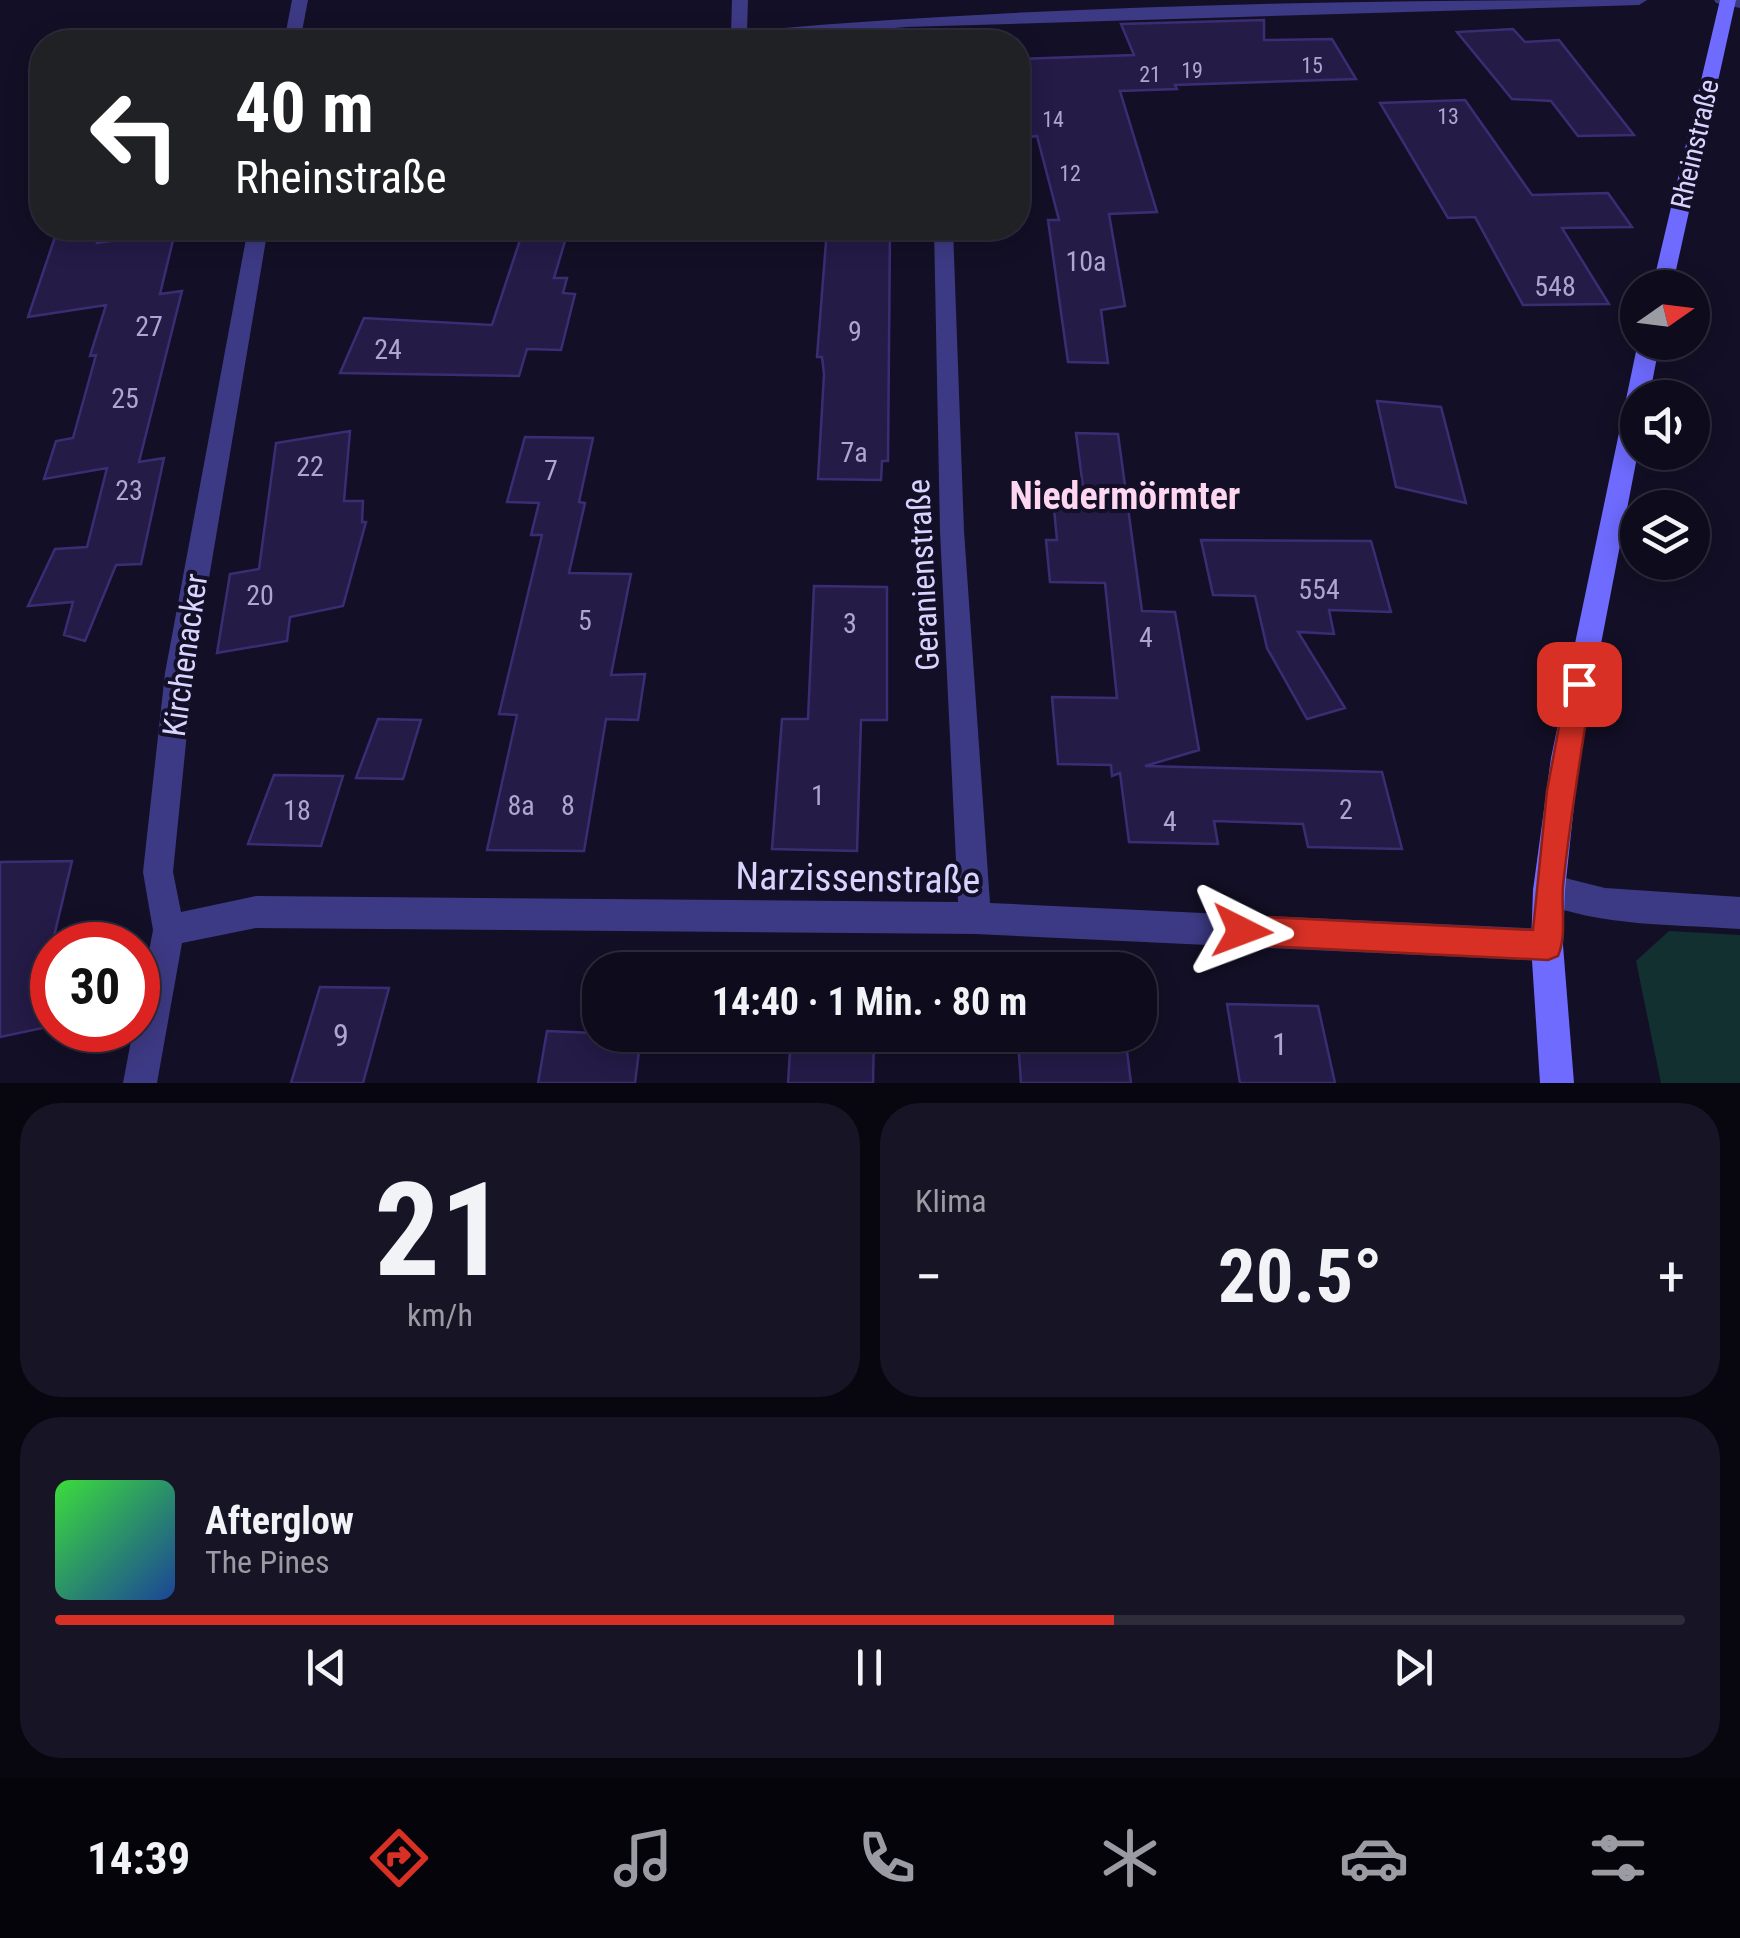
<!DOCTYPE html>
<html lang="de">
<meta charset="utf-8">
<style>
:root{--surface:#0e0b1c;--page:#171425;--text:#f1f3f6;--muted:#9b9ba3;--line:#2e2b3b;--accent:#d93025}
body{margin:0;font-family:"Roboto Condensed",sans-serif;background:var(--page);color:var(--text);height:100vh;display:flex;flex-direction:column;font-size:38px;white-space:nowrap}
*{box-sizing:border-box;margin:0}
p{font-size:32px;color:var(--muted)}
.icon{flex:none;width:55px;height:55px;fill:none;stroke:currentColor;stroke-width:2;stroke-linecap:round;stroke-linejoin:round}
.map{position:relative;height:1083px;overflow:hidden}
.side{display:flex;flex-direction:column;gap:20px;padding:20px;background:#08060f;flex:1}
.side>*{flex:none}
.guide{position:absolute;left:30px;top:30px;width:1000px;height:210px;border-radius:40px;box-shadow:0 5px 25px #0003,0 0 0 2px var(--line);background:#202124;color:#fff;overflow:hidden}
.needle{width:65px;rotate:76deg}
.tools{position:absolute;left:1620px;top:270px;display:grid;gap:20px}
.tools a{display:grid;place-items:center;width:90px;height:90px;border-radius:50%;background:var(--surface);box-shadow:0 5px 25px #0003,0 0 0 2px var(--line);font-size:50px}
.speed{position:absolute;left:30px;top:922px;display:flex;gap:20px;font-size:50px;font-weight:700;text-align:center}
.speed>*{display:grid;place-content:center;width:130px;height:130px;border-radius:50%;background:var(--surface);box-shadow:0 5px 25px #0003,0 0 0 2px var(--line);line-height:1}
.speed .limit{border:15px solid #d22;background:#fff;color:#111}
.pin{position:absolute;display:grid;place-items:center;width:85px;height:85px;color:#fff;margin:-42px;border-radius:20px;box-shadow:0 5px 15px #0006}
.me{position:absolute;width:110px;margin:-55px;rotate:93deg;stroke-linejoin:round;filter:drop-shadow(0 0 8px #0008)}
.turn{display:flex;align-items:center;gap:35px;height:210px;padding:0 40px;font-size:45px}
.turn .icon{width:130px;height:130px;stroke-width:2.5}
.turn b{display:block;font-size:70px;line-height:85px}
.big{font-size:75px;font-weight:700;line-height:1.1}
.side .widget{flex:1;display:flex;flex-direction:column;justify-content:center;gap:15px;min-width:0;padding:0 35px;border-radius:40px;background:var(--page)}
.side .dial{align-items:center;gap:0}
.dial b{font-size:130px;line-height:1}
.song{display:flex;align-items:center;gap:30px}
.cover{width:120px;height:120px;border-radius:15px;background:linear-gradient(135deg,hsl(120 70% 55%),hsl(220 70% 35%))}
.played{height:10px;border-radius:5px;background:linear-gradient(90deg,var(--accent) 65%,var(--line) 65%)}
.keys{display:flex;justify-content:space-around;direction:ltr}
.heat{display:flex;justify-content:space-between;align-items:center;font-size:55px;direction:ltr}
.side .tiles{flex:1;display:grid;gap:20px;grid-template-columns:1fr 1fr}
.widget:last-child{grid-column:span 2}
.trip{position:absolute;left:582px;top:952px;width:575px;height:100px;border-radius:40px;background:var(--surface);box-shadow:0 5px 25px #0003,0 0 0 2px var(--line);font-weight:700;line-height:100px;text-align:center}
.menu{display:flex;height:160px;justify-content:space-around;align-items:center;background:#06040b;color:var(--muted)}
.menu .icon{width:70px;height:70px}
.menu .on{color:var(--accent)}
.menu b{font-size:45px;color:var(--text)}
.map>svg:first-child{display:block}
.green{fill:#12302f}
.building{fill:#241b47;stroke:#3b2d73;stroke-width:2.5}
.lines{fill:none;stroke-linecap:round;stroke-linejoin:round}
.street{fill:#3d3a85;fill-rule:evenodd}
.secondary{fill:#6f6bff;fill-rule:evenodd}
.route{fill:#d93025;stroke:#8d1f18;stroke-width:2.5}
.labels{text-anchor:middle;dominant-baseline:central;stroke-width:8;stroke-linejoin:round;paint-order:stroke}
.far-number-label{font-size:22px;fill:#aca6d1}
.far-street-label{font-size:28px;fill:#d9d4ff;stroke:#130f26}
.number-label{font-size:28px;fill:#aca6d1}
.street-label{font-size:32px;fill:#d9d4ff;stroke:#130f26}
.near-number-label{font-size:32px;fill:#aca6d1}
.quarter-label{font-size:38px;font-weight:bold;fill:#ffd6f0;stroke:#130f26}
.near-street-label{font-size:38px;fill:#d9d4ff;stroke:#130f26}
</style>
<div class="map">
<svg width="1740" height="1083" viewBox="0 0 1740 1083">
<rect width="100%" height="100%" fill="#130f26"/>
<!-- green -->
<path class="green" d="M 1669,931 L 1740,935 L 1740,1083 L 1661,1083 L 1636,961 Z"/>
<!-- building -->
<path class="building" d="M 1264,20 L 1264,40 L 1332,39 L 1356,79 L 1175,85 L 1177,89 L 1120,91 L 1157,212 L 1109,214 L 1125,306 L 1101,310 L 1108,363 L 1068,362 L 1048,220 L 1059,220 L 1037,136 L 1030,137 L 1018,87 L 1018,59 L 1134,55 L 1121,24 Z
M 1513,29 L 1525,42 L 1559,40 L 1634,135 L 1578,136 L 1551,101 L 1512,99 L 1457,32 Z
M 1465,100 L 1532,195 L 1608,193 L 1632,227 L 1562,228 L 1609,304 L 1523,305 L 1475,217 L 1448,218 L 1380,103 Z
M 58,228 L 101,228 L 97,243 L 175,232 L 160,294 L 182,291 L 139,462 L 164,458 L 141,564 L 116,565 L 85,641 L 64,635 L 73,602 L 28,606 L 55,549 L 87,547 L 107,468 L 44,479 L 56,441 L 73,438 L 96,355 L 90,356 L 106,305 L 28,317 Z
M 827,229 L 890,230 L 888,461 L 882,461 L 881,480 L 818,479 L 824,374 L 822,357 L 817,357 Z
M 520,240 L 565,241 L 554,278 L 567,278 L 563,293 L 575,294 L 561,350 L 527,349 L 519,376 L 340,373 L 364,318 L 492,325 Z
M 1377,401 L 1441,407 L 1466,503 L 1396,487 Z
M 350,431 L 344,501 L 363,501 L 362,522 L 366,522 L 343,606 L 290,617 L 287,641 L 217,653 L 230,574 L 259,569 L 276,443 Z
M 1076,433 L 1118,434 L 1142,611 L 1175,612 L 1199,750 L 1145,766 L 1382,772 L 1402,849 L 1308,847 L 1303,824 L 1214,821 L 1218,844 L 1129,842 L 1120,773 L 1112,776 L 1111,765 L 1058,764 L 1052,697 L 1117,698 L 1105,583 L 1050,582 L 1046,540 L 1057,540 L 1054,509 L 1086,510 Z
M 525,437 L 593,438 L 579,502 L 585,503 L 569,573 L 631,574 L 611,675 L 645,674 L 638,720 L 606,719 L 584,851 L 487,850 L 517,715 L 499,714 L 542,535 L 531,535 L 539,503 L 507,502 Z
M 1201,540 L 1371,541 L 1391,612 L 1329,610 L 1334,634 L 1298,632 L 1345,708 L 1307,719 L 1267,648 L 1255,596 L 1213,595 Z
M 814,586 L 887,587 L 887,720 L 861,720 L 857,851 L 772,849 L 782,719 L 808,719 Z
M 378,719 L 421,720 L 403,779 L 356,778 Z
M 274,775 L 343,776 L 321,846 L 248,844 Z
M 72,861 L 52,945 L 52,1026 L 0,1037 L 0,862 Z
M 320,987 L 389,988 L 363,1083 L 291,1083 Z
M 1227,1004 L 1318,1006 L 1335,1083 L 1240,1083 Z
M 547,1031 L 641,1035 L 635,1083 L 538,1083 Z
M 791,1035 L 874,1035 L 873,1083 L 788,1083 Z
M 1018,1040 L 1126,1043 L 1131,1083 L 1021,1083 Z"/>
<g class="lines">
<!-- street -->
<path class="street" d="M 292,0 L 308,0 L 300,42 L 284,42 Z
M 732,0 L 748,0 L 747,31 C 1046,5 1347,0 1647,0 L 1639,5 L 906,27 L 741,42 L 674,42 L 682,37 L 731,33 Z
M 1714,0 L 1740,0 L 1740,8 L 1716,3 Z
M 248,228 L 268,228 L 193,673 L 173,872 L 181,912 L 256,896 L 958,902 L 940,531 L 934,228 L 953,228 L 964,531 L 990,903 L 1547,929 L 1558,934 L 1563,945 L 1558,956 L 1547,961 L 975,934 L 256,928 L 182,943 L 157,1083 L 123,1083 L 133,1030 L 138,1030 L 138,1009 L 153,930 L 143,872 L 165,673 Z
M 1549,874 L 1605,888 L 1740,897 L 1740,929 C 1673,924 1601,927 1538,901 L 1533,890 L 1538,879 Z"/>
<!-- secondary -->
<path class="secondary" d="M 1720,0 L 1736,0 L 1672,288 L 1652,288 Z
M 1638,342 L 1660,342 L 1649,398 L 1638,398 L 1638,452 L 1579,758 L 1565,890 L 1563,945 L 1574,1083 L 1540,1083 L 1531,945 L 1533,890 L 1551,758 Z"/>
</g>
<!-- route -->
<path class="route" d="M 1579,672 L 1588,675 L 1592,684 C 1581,751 1570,818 1563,886 C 1561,909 1567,934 1558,956 L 1548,960 L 1242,945 L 1232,941 L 1228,931 L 1232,921 L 1242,916 L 1533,930 L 1547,791 L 1567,684 L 1570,675 Z"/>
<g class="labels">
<!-- far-number labels -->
<g class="far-number-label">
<text x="1312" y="65">15</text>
<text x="1192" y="70">19</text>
<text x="1150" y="74">21</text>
<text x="1448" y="116">13</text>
<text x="1053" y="119">14</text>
<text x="1070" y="173">12</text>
</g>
<!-- far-street labels -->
<g class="far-street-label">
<text transform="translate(1695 144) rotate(-77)">Rheinstraße</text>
</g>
<!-- number labels -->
<g class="number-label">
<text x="1086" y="261">10a</text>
<text x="1555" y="286">548</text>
<text x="149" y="326">27</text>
<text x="855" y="331">9</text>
<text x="388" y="349">24</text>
<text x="125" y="398">25</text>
<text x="854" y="452">7a</text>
<text x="310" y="466">22</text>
<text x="551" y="470">7</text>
<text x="129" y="490">23</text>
<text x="1319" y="589">554</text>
<text x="260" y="595">20</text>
<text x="585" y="620">5</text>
<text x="850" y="623">3</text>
<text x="1146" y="637">4</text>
<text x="818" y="795">1</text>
<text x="521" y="805">8a</text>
<text x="568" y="805">8</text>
<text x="1346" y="809">2</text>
<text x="297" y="810">18</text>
<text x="1170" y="821">4</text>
</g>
<!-- street labels -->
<g class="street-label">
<text transform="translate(923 575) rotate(-93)">Geranienstraße</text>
<text transform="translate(185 655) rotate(-82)">Kirchenacker</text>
</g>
<!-- near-number labels -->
<g class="near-number-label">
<text x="341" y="1035">9</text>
<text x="1280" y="1044">1</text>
</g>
<!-- quarter labels -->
<g class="quarter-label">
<text x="1125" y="496">Niedermörmter</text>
</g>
<!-- near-street labels -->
<g class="near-street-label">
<text transform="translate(858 878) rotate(1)">Narzissenstraße</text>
</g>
</g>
</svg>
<div class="tools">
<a><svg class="needle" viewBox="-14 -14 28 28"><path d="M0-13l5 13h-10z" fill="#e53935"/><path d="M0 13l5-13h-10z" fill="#9b9ba3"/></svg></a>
<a><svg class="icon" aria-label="sound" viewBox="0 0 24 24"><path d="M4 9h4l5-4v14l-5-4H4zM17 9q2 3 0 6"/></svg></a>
<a><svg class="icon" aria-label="layers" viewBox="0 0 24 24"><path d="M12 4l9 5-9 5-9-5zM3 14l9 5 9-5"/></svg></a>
</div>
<div class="speed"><div class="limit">30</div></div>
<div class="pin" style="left:1579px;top:684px;background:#d93025"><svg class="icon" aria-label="arrive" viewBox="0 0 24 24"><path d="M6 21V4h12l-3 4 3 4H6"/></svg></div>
<svg class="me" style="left:1242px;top:931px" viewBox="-20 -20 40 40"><path d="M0-17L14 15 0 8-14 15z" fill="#d93025" stroke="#fff" stroke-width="4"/></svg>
<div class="trip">14:40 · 1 Min. · 80 m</div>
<div class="guide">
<div class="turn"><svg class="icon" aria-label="left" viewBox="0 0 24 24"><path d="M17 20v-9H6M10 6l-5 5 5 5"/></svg><div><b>40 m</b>Rheinstraße</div></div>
</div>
</div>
<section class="side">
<div class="tiles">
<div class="widget dial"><b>21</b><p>km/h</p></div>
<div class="widget"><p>Klima</p>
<div class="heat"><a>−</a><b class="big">20.5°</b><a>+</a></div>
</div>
<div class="widget">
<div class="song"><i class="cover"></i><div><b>Afterglow</b><p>The Pines</p></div></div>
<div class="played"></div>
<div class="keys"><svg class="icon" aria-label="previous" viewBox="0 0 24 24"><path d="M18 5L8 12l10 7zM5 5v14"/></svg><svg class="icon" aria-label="pause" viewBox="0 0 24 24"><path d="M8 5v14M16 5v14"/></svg><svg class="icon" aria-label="next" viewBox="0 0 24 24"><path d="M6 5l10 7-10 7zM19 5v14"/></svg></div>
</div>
</div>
</section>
<nav class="menu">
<b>14:39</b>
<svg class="icon on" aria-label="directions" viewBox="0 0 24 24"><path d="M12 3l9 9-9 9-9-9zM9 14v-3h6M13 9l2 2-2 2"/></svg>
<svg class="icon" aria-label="music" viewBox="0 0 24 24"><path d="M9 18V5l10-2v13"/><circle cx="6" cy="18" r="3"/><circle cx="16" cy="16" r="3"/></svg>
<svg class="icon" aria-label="phone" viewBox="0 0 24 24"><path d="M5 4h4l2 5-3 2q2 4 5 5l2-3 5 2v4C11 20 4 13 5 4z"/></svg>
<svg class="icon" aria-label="climate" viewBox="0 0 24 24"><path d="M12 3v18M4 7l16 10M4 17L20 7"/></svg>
<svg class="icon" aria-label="car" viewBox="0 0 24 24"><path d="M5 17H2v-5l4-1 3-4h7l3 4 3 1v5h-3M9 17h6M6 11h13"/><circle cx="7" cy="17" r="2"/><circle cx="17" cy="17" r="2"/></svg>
<svg class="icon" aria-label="filters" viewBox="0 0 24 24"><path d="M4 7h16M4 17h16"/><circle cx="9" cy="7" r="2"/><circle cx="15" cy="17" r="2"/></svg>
</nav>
